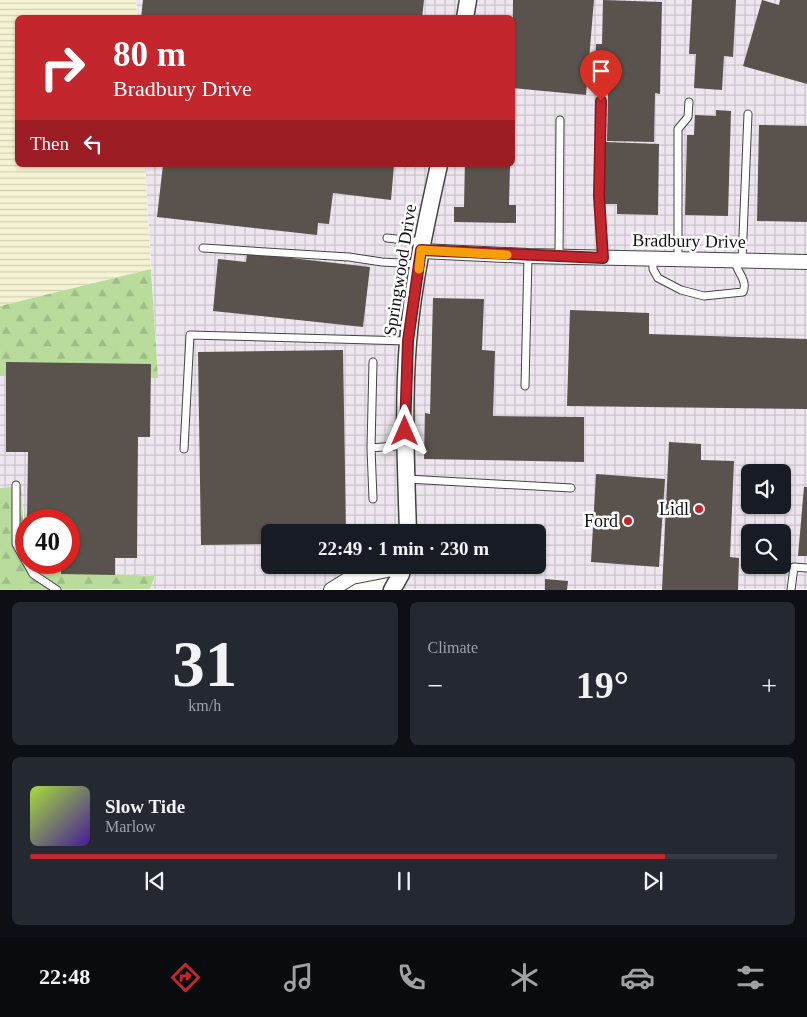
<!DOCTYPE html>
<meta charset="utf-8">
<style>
:root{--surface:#171b24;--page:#242831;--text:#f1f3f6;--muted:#9ea1a6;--line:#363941;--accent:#c4262e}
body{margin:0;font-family:"Times New Roman",serif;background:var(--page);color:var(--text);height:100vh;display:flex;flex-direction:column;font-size:19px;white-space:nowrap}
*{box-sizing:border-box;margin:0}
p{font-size:16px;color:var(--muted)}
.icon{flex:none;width:28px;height:28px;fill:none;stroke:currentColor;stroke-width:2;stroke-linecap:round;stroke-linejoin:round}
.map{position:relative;height:590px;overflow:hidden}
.panel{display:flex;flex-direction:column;gap:12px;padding:12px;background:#0d0f14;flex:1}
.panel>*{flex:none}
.top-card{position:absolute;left:15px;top:15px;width:500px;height:152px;border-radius:8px;box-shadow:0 1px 4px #0004;background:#c4262e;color:#fff;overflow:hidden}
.controls{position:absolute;left:741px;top:464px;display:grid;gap:10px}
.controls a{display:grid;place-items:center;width:50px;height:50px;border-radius:8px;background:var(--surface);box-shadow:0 1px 4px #0004;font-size:25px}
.speed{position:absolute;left:15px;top:509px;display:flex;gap:10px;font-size:25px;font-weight:700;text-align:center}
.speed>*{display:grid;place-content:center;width:65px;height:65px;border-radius:50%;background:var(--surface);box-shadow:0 1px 4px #0004;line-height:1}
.speed .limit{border:8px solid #d22;background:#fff;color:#111}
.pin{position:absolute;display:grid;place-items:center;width:42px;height:42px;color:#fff;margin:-51px -21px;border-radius:50% 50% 50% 0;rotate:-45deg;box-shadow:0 0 5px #0007}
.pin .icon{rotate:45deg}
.me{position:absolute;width:55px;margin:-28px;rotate:0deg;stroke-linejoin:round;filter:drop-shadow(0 0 4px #0008)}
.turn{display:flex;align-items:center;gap:18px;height:105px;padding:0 15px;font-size:22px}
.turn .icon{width:65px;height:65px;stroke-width:2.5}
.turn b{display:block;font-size:35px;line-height:42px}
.then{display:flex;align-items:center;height:48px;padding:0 15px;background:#0003;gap:10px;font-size:19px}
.big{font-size:38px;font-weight:700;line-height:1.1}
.panel .widget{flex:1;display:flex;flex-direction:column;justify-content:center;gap:8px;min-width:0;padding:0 18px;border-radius:8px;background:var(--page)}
.panel .dial{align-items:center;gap:0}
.dial b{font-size:65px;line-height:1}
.song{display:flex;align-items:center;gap:15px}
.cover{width:60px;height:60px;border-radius:8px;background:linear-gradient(135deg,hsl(80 70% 55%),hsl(260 70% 35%))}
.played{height:5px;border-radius:2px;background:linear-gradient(90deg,var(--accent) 85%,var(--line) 85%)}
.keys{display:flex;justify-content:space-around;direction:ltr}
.heat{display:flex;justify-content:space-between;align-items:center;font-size:28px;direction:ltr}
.panel .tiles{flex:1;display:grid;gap:12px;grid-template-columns:1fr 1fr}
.widget:last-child{grid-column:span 2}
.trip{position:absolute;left:261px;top:524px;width:285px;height:50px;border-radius:8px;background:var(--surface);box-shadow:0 1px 4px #0004;font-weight:700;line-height:50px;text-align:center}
.tab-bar{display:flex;height:80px;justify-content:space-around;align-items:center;background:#090b0e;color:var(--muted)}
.tab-bar .icon{width:35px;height:35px}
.tab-bar .current{color:var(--accent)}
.tab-bar b{font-size:22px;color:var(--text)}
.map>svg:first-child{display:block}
.industrial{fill:url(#industrial-grid);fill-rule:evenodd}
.farmland{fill:url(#farmland-rules)}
.forest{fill:url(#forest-firs)}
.building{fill:#5a524d}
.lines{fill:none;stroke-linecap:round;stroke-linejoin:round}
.service-casing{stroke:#444;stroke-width:9}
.minor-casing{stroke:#444;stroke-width:16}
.tertiary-casing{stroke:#444;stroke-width:19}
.service{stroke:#fff;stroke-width:7}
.minor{stroke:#fff;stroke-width:14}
.tertiary{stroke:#fff;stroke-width:16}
.route-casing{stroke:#7f191e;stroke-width:12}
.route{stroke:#c4262e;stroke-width:9}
.slow{stroke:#f59e0b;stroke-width:9}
.poi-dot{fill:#c4262e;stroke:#fff;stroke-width:2}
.labels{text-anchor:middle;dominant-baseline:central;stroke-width:5;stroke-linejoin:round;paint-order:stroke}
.street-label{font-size:18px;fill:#111;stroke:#fff}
.poi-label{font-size:18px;fill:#111;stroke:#fff;text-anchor:end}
</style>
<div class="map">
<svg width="807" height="590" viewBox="0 0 807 590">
<defs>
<pattern id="industrial-grid" width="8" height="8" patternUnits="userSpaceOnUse" patternTransform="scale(1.25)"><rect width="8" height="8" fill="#eee6ef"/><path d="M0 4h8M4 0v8" fill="none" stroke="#cbc4cc"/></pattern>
<pattern id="farmland-rules" width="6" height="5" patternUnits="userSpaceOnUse" patternTransform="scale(1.25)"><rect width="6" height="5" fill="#f6f3d4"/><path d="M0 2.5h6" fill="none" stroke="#d2cfb5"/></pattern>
<pattern id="forest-firs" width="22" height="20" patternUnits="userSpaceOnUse" patternTransform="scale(1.25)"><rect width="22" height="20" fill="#b9dc9c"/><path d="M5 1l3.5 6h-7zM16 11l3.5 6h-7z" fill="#9ebc85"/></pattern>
</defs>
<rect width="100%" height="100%" fill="#fffdf5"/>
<!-- industrial -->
<path class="industrial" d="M 136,0 L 807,0 L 807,589 L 398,589 L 403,568 L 331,589 L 150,589 L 155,576 L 29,570 L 28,563 L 69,562 L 69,520 L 26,520 L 26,543 L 21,487 L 0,488 L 0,376 L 158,378 L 145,165 L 512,165 L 512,18 L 137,18 ZM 750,472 L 782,472 L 782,505 L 750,505 ZM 270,532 L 538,532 L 538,565 L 270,565 ZM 750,532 L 782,532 L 782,565 L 750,565 Z"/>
<!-- farmland -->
<path class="farmland" d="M 0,0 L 136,0 L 137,17 L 18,18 L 18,165 L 145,165 L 151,269 L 0,306 Z"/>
<!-- forest -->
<path class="forest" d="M 151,269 L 158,378 L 0,376 L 0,306 Z
M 21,486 L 26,562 L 29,570 L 155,576 L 150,589 L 0,590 L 0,488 Z"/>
<!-- building -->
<path class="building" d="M 143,0 L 424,0 L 422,18 L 141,18 Z
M 513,0 L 594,0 L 586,95 L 512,88 Z
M 603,0 L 662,2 L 660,94 L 655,93 L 654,142 L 607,141 L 608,92 L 595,92 L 596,44 L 602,44 Z
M 692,0 L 736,0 L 733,57 L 724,56 L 722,90 L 694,88 L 696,54 L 689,54 Z
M 762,0 L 779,5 L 780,0 L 807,0 L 807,84 L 743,66 Z
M 716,110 L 731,111 L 728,216 L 685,215 L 687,135 L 694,135 L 695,115 L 716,116 Z
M 759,125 L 807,126 L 807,222 L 757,221 Z
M 605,142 L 659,144 L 658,215 L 617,214 L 617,204 L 604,204 Z
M 163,165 L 394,165 L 391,200 L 333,193 L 329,224 L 318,223 L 317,235 L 157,217 Z
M 465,165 L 510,165 L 509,205 L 516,205 L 516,223 L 454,222 L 454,207 L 464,207 Z
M 247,253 L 370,267 L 363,327 L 213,311 L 218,259 L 246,262 Z
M 433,298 L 484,299 L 482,350 L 495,351 L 493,416 L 584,417 L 584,462 L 424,459 L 425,413 L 430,414 Z
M 570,310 L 649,313 L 649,334 L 807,339 L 807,409 L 567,406 Z
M 343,350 L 346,532 L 270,532 L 270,544 L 201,545 L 198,352 Z
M 6,362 L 151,364 L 150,437 L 138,437 L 137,558 L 115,558 L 115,575 L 61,574 L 61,562 L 69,562 L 69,520 L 27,520 L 28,452 L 6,452 Z
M 669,442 L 701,444 L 701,460 L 734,461 L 730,557 L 739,558 L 738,590 L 662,590 Z
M 596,474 L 665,479 L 659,567 L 591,562 Z
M 804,487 L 807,487 L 807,556 L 798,556 Z
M 545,579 L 568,581 L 567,590 L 545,590 Z"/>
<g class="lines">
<defs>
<path id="service" d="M 601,101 L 599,196 L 603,258
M 387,238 L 422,242
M 203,248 L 349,257 L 382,262 L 419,264
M 559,257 L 560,120
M 653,259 L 653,269 L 658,278 L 681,290 L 704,296 L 743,292 C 748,280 737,273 735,261
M 678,259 L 678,129 L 688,117 L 689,102
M 742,261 L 748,114
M 373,362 L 371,448 L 406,445
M 525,386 L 528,256
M 371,448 L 373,499
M 184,449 L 190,335 L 408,341
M 407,479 L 571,488
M 16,485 L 16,544 L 33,574 L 57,590
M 791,590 L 794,567 L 807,568"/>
<path id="minor" d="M 421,251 L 528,256 L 807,262
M 331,590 L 352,577 L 403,567"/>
<path id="tertiary" d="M 465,18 L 468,0
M 408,532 C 406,469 403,405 408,342 C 413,282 426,223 439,165
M 392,590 L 401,574 L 403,565"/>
</defs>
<!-- service casing -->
<use href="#service" class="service-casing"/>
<!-- minor casing -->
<use href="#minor" class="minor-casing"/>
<!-- tertiary casing -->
<use href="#tertiary" class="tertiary-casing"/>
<!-- service -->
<use href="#service" class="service"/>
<!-- minor -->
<use href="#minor" class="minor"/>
<!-- tertiary -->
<use href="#tertiary" class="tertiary"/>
</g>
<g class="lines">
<defs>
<path id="route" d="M 405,431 L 408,341 L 421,250 L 603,258 L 599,196 L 601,101"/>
</defs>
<!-- route casing -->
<use href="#route" class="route-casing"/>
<!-- route -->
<use href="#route" class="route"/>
<!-- slow -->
<path class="slow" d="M 419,269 L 421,250 L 507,255"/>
</g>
<!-- markers -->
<g class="poi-dot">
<circle cx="699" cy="509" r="5"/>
<circle cx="628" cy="521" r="5"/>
</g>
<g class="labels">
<!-- street labels -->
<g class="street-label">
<text transform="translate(689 241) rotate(1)">Bradbury Drive</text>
<text transform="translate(400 270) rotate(-81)">Springwood Drive</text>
</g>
<!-- poi labels -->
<g class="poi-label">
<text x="689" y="509">Lidl</text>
<text x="618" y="521">Ford</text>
</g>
</g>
</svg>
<div class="controls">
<a><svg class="icon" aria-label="sound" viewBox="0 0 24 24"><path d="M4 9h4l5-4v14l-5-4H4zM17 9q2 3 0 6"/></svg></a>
<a><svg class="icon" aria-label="search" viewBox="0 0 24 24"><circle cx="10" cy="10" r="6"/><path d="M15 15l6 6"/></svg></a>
</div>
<div class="speed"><div class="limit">40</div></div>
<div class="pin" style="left:601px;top:101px;background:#d93025"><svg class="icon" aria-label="arrive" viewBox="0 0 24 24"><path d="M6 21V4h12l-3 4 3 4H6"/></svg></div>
<svg class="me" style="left:405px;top:431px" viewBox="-20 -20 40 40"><path d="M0-17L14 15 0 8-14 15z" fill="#c4262e" stroke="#fff" stroke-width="4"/></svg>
<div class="trip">22:49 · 1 min · 230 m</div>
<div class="top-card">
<div class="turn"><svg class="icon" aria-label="right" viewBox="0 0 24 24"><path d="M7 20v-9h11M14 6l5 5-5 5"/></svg><div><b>80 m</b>Bradbury Drive</div></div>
<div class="then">Then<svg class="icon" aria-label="left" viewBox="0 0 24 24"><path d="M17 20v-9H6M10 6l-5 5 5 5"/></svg></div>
</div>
</div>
<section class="panel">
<div class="tiles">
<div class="widget dial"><b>31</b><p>km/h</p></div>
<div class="widget"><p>Climate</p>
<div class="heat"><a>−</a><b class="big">19°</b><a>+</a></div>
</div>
<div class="widget">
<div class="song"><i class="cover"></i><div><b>Slow Tide</b><p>Marlow</p></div></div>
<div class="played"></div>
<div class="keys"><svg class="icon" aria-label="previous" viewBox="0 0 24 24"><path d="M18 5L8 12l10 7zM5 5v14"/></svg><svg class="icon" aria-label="pause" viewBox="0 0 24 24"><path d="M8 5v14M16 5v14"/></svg><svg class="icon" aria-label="next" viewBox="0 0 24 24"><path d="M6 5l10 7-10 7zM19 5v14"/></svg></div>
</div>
</div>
</section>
<nav class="tab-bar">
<b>22:48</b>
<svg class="icon current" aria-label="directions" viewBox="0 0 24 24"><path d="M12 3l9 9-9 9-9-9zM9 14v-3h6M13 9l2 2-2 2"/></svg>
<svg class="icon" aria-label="music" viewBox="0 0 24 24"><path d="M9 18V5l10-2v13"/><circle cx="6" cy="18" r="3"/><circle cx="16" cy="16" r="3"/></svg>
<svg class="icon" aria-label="phone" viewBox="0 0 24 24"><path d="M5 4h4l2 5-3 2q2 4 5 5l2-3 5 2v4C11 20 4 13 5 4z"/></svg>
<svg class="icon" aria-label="climate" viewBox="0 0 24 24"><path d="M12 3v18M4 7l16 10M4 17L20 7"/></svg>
<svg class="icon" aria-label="car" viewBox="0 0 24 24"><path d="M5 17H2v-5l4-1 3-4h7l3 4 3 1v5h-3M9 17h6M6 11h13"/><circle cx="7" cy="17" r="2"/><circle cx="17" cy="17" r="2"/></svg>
<svg class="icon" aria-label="filters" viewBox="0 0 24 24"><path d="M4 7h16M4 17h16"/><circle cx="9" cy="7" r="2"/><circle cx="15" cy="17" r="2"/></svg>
</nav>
